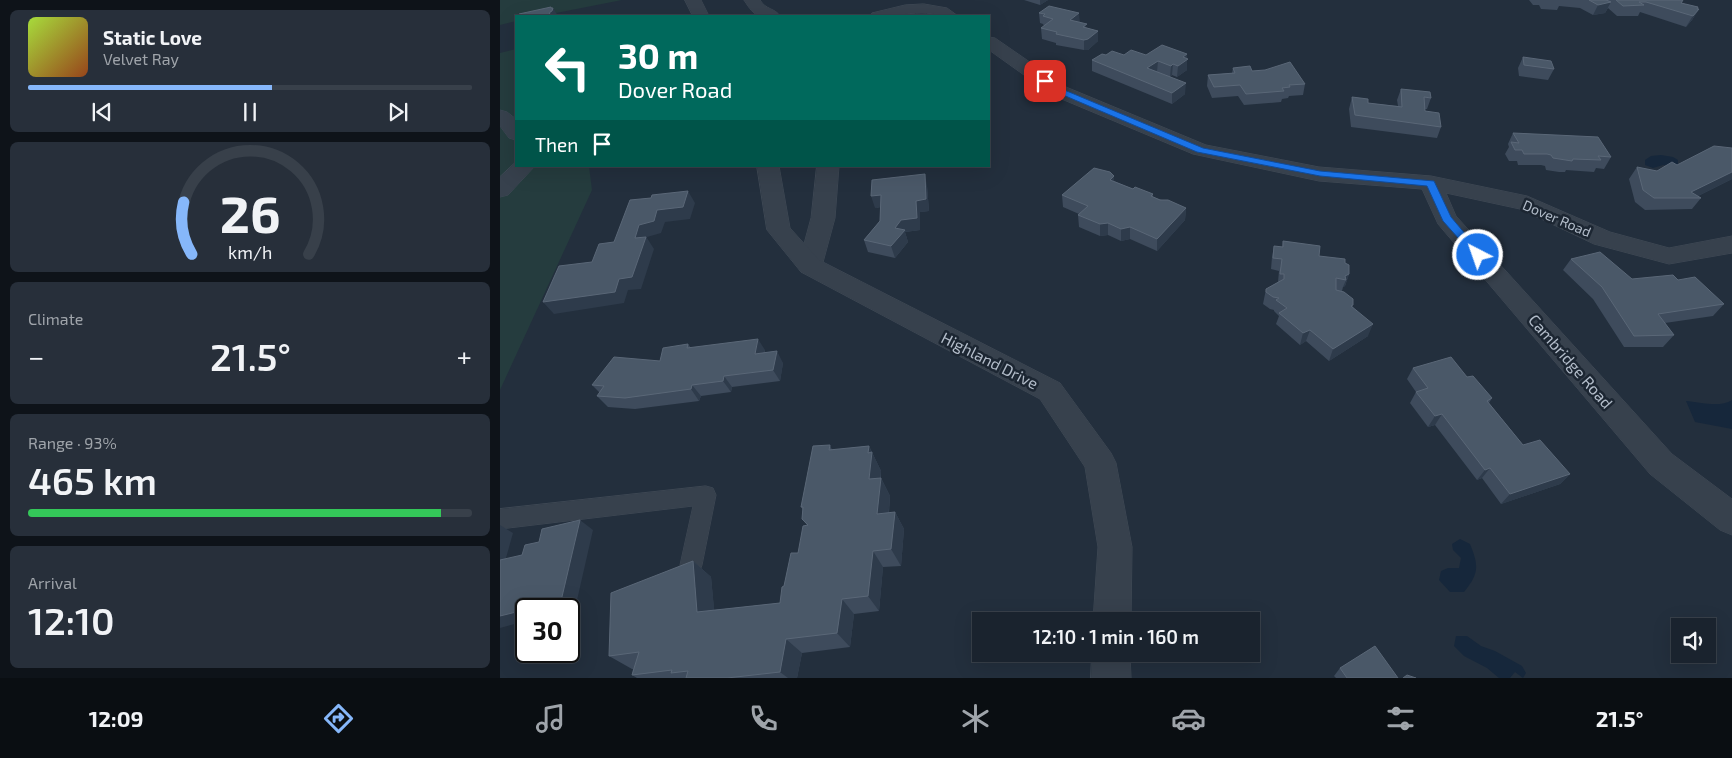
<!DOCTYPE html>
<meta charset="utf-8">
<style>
:root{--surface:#1a232e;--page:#272f3a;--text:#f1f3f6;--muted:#9fa4aa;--line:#38404a;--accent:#86b7fa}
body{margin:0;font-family:"Exo 2",sans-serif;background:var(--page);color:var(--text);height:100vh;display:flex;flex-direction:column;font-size:19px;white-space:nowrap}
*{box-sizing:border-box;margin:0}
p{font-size:16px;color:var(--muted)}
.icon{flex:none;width:28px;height:28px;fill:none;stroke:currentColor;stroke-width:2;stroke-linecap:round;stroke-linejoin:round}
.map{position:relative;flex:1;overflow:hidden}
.sheet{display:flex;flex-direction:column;gap:10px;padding:10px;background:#0e1319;width:500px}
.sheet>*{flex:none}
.banner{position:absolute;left:15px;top:15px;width:475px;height:152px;border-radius:0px;box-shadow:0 5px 20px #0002,0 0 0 1px var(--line);background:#00695c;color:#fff;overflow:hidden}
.buttons{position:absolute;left:1171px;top:618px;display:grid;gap:10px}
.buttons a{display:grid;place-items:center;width:45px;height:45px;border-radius:0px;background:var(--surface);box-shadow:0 5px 20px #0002,0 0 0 1px var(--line);font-size:25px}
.speed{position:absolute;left:15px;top:598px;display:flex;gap:10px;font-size:25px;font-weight:700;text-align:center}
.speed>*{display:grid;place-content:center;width:65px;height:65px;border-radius:50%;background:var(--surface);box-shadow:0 5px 20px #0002,0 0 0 1px var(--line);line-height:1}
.speed .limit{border:2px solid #111;border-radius:8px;background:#fff;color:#111}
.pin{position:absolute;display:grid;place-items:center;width:42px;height:42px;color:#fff;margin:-21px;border-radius:10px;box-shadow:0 2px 8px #0006}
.me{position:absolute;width:55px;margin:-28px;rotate:319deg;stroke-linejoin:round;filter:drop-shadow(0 0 4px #0008)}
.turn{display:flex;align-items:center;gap:18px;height:105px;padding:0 20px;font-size:22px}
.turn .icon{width:65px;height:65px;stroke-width:2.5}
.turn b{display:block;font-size:35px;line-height:42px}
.then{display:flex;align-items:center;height:48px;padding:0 20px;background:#0003;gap:10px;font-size:19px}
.big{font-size:38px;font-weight:600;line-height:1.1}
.sheet .tile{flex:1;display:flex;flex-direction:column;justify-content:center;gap:8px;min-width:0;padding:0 18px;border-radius:8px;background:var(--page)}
.sheet .dial{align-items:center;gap:0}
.dial svg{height:130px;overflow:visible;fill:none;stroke:var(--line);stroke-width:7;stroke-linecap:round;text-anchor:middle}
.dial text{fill:var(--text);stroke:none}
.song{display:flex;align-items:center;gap:15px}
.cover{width:60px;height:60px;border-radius:8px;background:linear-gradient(135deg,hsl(80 70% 55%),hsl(20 70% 35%))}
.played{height:5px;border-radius:2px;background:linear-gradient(90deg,var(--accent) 55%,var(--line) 55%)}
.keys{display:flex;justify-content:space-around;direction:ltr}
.heat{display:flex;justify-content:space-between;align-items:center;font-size:28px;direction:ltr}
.charge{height:8px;border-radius:4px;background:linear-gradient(90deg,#34c759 93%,var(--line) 0)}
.trip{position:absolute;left:472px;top:612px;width:288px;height:50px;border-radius:0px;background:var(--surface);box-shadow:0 5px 20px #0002,0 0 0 1px var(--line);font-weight:600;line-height:50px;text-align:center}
.dock{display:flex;height:80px;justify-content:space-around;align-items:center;background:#0a0e12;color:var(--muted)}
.dock .icon{width:35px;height:35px}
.dock .on{color:var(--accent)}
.dock b{font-size:22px;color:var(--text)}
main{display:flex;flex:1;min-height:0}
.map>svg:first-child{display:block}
.green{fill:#253c3e}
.water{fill:#16273b}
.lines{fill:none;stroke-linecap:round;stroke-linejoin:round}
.service-casing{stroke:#404a56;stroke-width:1}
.minor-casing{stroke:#404a56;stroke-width:1}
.tertiary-casing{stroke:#404a56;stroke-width:1}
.service{fill:#37414d;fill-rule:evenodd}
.minor{fill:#37414d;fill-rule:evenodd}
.tertiary{fill:#37414d;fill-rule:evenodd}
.wall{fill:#3e4b5c}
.shaded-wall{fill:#2e3b4b}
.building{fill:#4a5868;stroke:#5a6777}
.route{fill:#1a73e8;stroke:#114b97}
.labels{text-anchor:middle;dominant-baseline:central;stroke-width:5;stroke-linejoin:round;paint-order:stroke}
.far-street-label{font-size:14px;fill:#b2bcc9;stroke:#1c2632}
.street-label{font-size:16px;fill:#b2bcc9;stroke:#1c2632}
</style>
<main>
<section class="sheet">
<div class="tile">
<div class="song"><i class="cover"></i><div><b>Static Love</b><p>Velvet Ray</p></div></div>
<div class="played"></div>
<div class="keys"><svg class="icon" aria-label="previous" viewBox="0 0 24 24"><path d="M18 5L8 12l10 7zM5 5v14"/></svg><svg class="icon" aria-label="pause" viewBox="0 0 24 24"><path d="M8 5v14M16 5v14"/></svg><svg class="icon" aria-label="next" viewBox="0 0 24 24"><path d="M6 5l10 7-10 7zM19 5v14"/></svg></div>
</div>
<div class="tile dial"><svg viewBox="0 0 100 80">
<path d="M14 69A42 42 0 1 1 86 69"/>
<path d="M14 69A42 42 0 0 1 9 37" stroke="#86b7fa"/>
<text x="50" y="56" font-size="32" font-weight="700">26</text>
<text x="50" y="72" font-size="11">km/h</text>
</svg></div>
<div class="tile"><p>Climate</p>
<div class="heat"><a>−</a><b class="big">21.5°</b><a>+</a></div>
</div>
<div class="tile"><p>Range · 93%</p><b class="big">465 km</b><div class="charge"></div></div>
<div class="tile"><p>Arrival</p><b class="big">12:10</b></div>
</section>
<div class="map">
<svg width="1232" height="678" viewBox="0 0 1232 678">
<rect width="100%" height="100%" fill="#232f3d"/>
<!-- green -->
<path class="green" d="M 0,0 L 122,0 L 41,16 L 16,16 L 16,21 L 0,25 Z
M 16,49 L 16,166 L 89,166 L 92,190 L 0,390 L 0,53 Z"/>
<!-- water -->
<path class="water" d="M 1161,155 L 1173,157 L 1178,160 L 1178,165 L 1163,165 L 1153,168 L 1145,165 L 1145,160 L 1151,156 Z
M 1232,400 L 1232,429 L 1195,422 L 1186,401 C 1199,402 1220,408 1232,400 Z
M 960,539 L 970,544 C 979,566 979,574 964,592 L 950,592 L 939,580 L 941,571 L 948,568 L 959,568 L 961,558 L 953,550 L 952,544 Z
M 956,636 L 967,636 L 981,646 L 995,651 L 1022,666 L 1026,673 L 1023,678 L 1015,672 L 1010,678 L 999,678 L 987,668 L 964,656 L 954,646 Z"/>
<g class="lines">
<defs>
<path id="service" d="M 206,486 L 213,488 L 216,495 L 202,565 L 199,573 L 191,576 L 183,573 L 180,565 L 193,506 L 0,529 L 0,509 Z"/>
<path id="minor" d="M 244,0 L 260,0 C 266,10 275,8 280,16 C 258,17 256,19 244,0 Z
M 424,4 L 447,8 L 458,16 C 446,17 434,13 422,13 C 405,13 387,17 370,16 L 372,13 L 405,5 Z
M 489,37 L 495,38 L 566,87 L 706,145 L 819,167 L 931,176 L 1027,196 L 1110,232 L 1169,248 L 1232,236 L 1232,253 L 1169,264 L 1094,244 L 1020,209 L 946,193 L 956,216 L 1172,454 L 1232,499 L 1232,535 L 1220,530 L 1150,474 L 938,224 L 922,189 L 819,181 L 693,154 L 552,95 L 489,50 Z
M 0,110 L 7,112 L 16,119 L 16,140 L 9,138 L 0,126 Z
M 16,162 L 16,166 L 35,166 L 8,195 L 0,197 L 0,177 Z
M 317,166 L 339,166 L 335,218 L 322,266 L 319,272 L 310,275 L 301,272 L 298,266 L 311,218 Z"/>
<path id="tertiary" d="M 185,0 L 201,0 L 209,16 L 193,16 Z
M 257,166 L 279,166 L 290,228 L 319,260 L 560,383 L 611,453 L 616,463 L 632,547 L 631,621 L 593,621 L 598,547 L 585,467 L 540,399 L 301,272 L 267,230 Z
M 592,654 L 630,654 L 631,678 L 591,678 Z"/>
</defs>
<!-- service casing -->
<use href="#service" class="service-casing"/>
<!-- minor casing -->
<use href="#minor" class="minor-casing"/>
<!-- tertiary casing -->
<use href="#tertiary" class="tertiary-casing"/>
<!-- service -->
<use href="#service" class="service"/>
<!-- minor -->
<use href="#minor" class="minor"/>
<!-- tertiary -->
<use href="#tertiary" class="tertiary"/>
</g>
<!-- wall -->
<path class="wall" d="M 524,0 L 548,0 L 540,5 Z
M 1029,0 L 1183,0 L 1182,3 L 1199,9 L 1192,20 L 1186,27 L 1140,12 L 1138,16 L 1117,16 L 1108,8 L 1105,13 L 1093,15 L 1080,8 L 1059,6 L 1057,10 L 1041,9 L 1039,5 L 1033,5 Z
M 539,13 L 580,22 L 587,28 L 598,31 L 598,41 L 588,50 L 584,50 L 556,45 L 556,43 L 542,39 L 541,28 L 544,26 L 543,24 L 540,23 Z
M 606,55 L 624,55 L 687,59 L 687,70 L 677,77 L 672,75 L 670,77 L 685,94 L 672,104 L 592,71 L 592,60 Z
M 1023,57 L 1054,69 L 1048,80 L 1019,76 L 1018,68 Z
M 733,68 L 752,71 L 805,84 L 803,95 L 789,96 L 788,98 L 782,99 L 781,102 L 744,105 L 738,96 L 712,98 L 707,86 L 708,75 L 732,73 Z
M 901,89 L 931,98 L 927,109 L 925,109 L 925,111 L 941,127 L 937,138 L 851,127 L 849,109 L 852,97 L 868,103 L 898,106 L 897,100 Z
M 1013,133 L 1111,157 L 1104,169 L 1096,168 L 1094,172 L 1066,170 L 1065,172 L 1059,172 L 1046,170 L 1045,166 L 1041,165 L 1018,165 L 1017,161 L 1009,161 L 1005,154 L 1009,147 L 1008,144 Z
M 1177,165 L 1232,179 L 1198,196 L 1201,198 L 1192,209 L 1145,210 L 1135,202 L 1129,179 L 1137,167 L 1157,171 Z
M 614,176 L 614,181 L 633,189 L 653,194 L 653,197 L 686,208 L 685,220 L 657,251 L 630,239 L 621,241 L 608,235 L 600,236 L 579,227 L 578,215 L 579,214 L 563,207 L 562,195 Z
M 427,186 L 429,211 L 420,212 L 420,230 L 405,232 L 408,242 L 395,258 L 368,252 L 364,240 L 380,221 L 381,207 L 375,208 Z
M 783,241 L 819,256 L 845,263 L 849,274 L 845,286 L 843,287 L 842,291 L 853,307 L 868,336 L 829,361 L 806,341 L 800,345 L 776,324 L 779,316 L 774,311 L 774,310 L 770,309 L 763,304 L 766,289 L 778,282 L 779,271 L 771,269 L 772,257 L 774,246 L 782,247 Z
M 1071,259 L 1132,279 L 1178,280 L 1224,304 L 1213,316 L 1165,323 L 1174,335 L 1163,347 L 1124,347 L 1093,299 L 1063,270 Z
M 188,344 L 191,348 L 265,350 L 265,353 L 283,363 L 280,381 L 232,387 L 231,392 L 201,396 L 199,401 L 135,409 L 108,407 L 97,396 L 100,393 L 92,385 L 160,361 Z
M 913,368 L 967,377 L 992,398 L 989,403 L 1023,445 L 1070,474 L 1060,484 L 1001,504 L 982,478 L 977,480 L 935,425 L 928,427 L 910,403 L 916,392 L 907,379 Z
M 330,445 L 332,450 L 369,446 L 381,471 L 381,478 L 390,496 L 389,513 L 395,512 L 404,529 L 401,566 L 383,567 L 379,611 L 354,614 L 350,647 L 302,653 L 297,678 L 137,678 L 132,675 L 133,669 L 132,669 L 109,656 L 193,561 L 211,577 L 214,610 L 280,603 L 284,586 L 298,553 L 307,525 L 302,519 L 303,510 L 301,507 Z
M 840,668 L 898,678 L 836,678 L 834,676 Z"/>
<!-- shaded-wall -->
<path class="shaded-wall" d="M 540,0 L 548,0 L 540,5 Z
M 1111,2 L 1105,13 L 1093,15 L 1098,5 Z
M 51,7 L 53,9 L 53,8 L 58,16 L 49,16 Z
M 1197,9 L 1193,15 L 1199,9 L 1192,20 L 1186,27 Z
M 579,13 L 580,23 L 570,20 Z
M 598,31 L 598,41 L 588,50 L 584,50 L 584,40 Z
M 687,54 L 687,70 L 677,77 L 678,66 L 683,57 Z
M 658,61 L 657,72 L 647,68 Z
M 673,64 L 672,75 L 670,77 L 671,66 Z
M 686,83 L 685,94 L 672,104 L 672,93 Z
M 1232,172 L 1232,179 L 1194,198 L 1191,192 Z
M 425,174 L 427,186 L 429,211 L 420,212 L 420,230 L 405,232 L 408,242 L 395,258 L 391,246 L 395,228 L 416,201 Z
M 614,176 L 614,187 L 610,180 Z
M 188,191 L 195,203 L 190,219 L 165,222 L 161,233 L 147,237 L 147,238 L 154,249 L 141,289 L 128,290 L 124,303 L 54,314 L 43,302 L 119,279 L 139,225 L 157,210 Z
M 381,195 L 384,206 L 375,208 L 371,196 Z
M 686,208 L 685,220 L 657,251 L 657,239 Z
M 608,223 L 608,235 L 600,236 L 600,224 Z
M 630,227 L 630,239 L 621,241 L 621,229 Z
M 849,274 L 845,286 L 843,287 L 846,280 L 845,276 Z
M 873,324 L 868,336 L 829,361 L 833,349 Z
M 810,330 L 806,341 L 800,345 L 803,333 Z
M 258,339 L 265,350 L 262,365 L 255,354 Z
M 277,351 L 283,363 L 280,381 L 273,370 Z
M 224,376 L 232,387 L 231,392 L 223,381 Z
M 192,385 L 201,396 L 199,401 L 191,389 Z
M 942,414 L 935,425 L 928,427 L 935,416 Z
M 369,446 L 381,471 L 379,497 L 369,479 L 368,453 Z
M 990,468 L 982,478 L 977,480 L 985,470 Z
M 1070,474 L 1060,484 L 1001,504 L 1010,494 Z
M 381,478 L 390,496 L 387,531 L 377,514 Z
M 395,512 L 404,529 L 401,566 L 391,549 Z
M 80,520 L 93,530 L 75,609 L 69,611 L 69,609 L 27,609 Z
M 0,525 L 13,533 L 2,572 L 0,571 Z
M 373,551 L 383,567 L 379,611 L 368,596 Z
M 193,561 L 211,577 L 216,627 L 197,612 Z
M 342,599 L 354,614 L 350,647 L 337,633 Z
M 26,609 L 26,621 L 0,628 L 0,616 Z
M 286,639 L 302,653 L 297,678 L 288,678 L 280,672 Z"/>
<!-- building -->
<path class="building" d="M 1089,0 L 1106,0 L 1111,2 L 1098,5 Z
M 1116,0 L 1183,0 L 1181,3 L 1198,7 L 1197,9 L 1199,9 L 1193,16 L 1146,2 L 1139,2 L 1144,5 L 1123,6 Z
M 549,6 L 579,13 L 570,20 L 587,24 L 583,27 L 598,31 L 588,39 L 584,40 L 556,34 L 557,32 L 541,28 L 553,19 L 543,16 L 545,14 L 539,13 Z
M 51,7 L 51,8 L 53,8 L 52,11 L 50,12 L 49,16 L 18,16 L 19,14 Z
M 662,45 L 687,54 L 683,57 L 688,59 L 678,66 L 673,64 L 671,66 L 658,61 L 647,68 L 686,83 L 672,93 L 592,60 L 602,54 L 606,55 L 612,51 L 624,55 L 631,50 L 646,55 Z
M 1023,57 L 1051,61 L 1054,69 L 1024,65 Z
M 790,62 L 805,84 L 789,85 L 790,87 L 782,88 L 784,91 L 746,94 L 740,85 L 714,87 L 708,75 L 735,73 L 733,68 L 750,66 L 752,71 L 765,70 Z
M 901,89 L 930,92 L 931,98 L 924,97 L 925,111 L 939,113 L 941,127 L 855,115 L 852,97 L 868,99 L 868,103 L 902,107 Z
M 1013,133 L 1098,137 L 1111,157 L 1098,156 L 1101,160 L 1073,159 L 1072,161 L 1053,158 L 1051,155 L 1047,154 L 1024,154 L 1022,150 L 1015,150 L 1011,142 L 1019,143 Z
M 1214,146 L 1232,148 L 1232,172 L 1191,192 L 1201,198 L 1154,198 L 1143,190 L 1137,167 L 1157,171 L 1172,162 L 1177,165 Z
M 594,168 L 610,172 L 614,176 L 610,180 L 633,189 L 635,187 L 653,194 L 651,196 L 660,200 L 668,200 L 686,208 L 657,239 L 630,227 L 621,229 L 608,223 L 600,224 L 578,215 L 588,206 L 562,195 Z
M 425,174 L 426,199 L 416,201 L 417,218 L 401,220 L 395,228 L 405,230 L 391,246 L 364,240 L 380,221 L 381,195 L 371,196 L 372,180 Z
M 188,191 L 183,207 L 157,210 L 154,221 L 139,225 L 135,238 L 146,237 L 132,277 L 119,279 L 115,292 L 43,302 L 59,266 L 92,262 L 99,244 L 114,242 L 130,200 L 151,198 L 152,195 Z
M 783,241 L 820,246 L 819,256 L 845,259 L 845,263 L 849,265 L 849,274 L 845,276 L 846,280 L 836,278 L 836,290 L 844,292 L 853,299 L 853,305 L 851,306 L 873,324 L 833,349 L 810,330 L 803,333 L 779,313 L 787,308 L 776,300 L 779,298 L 773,297 L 766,292 L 766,289 L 784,279 L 784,274 L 780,274 L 782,259 L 773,258 L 774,246 L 783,247 Z
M 1100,252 L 1132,279 L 1173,275 L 1178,280 L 1195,277 L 1224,304 L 1158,314 L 1174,335 L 1134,336 L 1102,287 L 1071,259 Z
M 258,339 L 255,354 L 277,351 L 273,370 L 224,376 L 223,381 L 192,385 L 191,389 L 125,398 L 97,396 L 104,386 L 92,385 L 114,357 L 160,361 L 163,348 L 188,344 L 187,348 Z
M 951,357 L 967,377 L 973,376 L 992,398 L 987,401 L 1023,445 L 1040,440 L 1070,474 L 1010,494 L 990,468 L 985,470 L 942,414 L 935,416 L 916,392 L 928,388 L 913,368 Z
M 330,445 L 329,450 L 369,446 L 368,453 L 372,452 L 369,479 L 381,478 L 377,514 L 395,512 L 391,549 L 373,551 L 368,596 L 342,599 L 337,633 L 286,639 L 280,672 L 227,678 L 186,678 L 188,671 L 171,673 L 172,670 L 132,675 L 139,652 L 109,656 L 111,593 L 193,561 L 197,612 L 280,603 L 282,587 L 284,586 L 291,553 L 298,553 L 303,526 L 308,525 L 302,519 L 303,507 L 301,507 L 313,446 Z
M 80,520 L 61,601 L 0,616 L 0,560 L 22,555 L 25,545 L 39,542 L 42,529 Z
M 875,646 L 898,678 L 847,678 L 840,668 Z
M 907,675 L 916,678 L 903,678 Z"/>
<!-- route -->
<path class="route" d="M 542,79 L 548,79 L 562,89 L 703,148 L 820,171 L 934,181 L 951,217 L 983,255 L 978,258 L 975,257 L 943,221 L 927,186 L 820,176 L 697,152 L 556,92 L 542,83 Z"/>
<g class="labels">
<!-- far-street labels -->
<g class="far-street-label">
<text transform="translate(1057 218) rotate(23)">Dover Road</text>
</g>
<!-- street labels -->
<g class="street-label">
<text transform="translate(490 360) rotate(27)">Highland Drive</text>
<text transform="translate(1071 361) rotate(49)">Cambridge Road</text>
</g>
</g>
</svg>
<div class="buttons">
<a><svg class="icon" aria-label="sound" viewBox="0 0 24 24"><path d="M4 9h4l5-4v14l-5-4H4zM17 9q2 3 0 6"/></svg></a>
</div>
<div class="speed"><div class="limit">30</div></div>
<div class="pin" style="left:545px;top:81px;background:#d93025"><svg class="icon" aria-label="arrive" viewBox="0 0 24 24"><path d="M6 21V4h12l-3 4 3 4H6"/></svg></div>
<svg class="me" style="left:978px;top:255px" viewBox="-20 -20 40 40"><circle r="17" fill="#1a73e8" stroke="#fff" stroke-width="3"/><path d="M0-11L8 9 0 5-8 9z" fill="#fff"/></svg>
<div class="trip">12:10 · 1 min · 160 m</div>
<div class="banner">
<div class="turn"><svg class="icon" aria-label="left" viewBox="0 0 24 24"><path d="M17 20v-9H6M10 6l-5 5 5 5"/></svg><div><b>30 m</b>Dover Road</div></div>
<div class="then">Then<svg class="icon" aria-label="arrive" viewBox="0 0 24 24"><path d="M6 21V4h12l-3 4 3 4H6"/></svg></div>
</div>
</div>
</main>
<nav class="dock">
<b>12:09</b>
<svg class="icon on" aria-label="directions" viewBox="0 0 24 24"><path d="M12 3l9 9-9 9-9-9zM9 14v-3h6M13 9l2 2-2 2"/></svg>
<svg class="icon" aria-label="music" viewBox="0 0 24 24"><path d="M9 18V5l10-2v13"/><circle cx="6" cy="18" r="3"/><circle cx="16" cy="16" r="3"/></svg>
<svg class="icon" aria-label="phone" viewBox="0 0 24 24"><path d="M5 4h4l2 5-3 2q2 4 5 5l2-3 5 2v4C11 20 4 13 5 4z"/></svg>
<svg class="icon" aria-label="climate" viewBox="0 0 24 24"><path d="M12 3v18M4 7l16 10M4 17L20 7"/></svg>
<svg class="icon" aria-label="car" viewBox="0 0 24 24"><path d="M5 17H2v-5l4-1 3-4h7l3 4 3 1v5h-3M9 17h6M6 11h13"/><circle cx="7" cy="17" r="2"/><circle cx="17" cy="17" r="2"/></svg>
<svg class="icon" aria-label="filters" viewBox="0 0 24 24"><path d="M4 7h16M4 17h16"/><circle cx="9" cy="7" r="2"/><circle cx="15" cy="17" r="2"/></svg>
<b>21.5°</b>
</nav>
